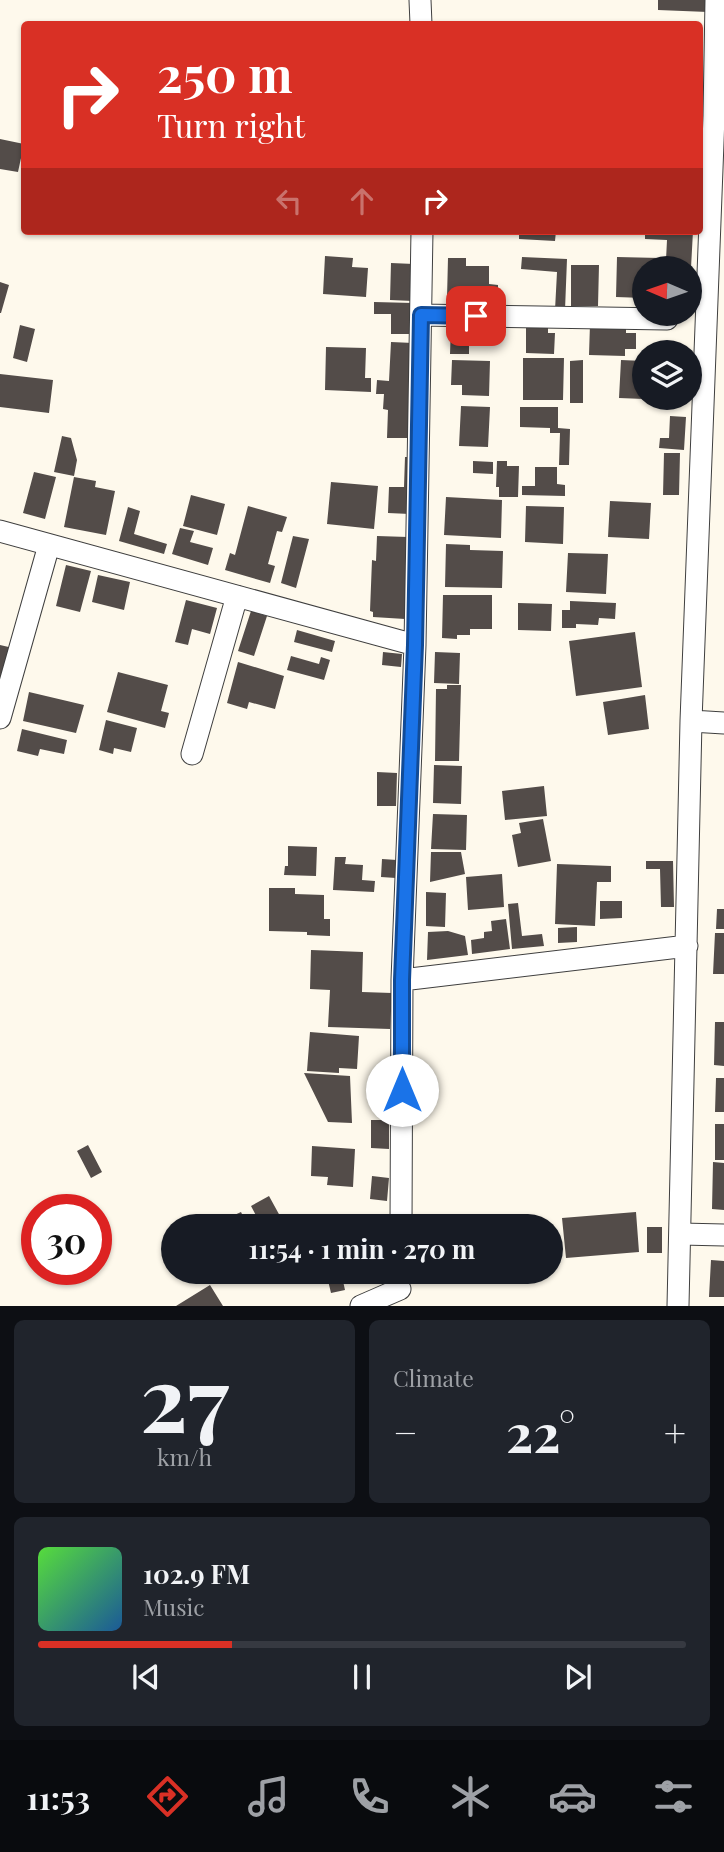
<!DOCTYPE html>
<meta charset="utf-8">
<style>
:root{--surface:#171b24;--page:#20242c;--text:#f1f3f6;--muted:#9ea1a6;--line:#363941;--accent:#d93025}
body{margin:0;font-family:"Playfair Display",serif;background:var(--page);color:var(--text);height:100vh;display:flex;flex-direction:column;font-size:26px;white-space:nowrap}
*{box-sizing:border-box;margin:0}
p{font-size:23px;color:var(--muted)}
.icon{flex:none;width:38px;height:38px;fill:none;stroke:currentColor;stroke-width:2;stroke-linecap:round;stroke-linejoin:round}
.map{position:relative;height:1306px;overflow:hidden}
.panel{display:flex;flex-direction:column;gap:14px;padding:14px;background:#0d0f14;flex:1}
.panel>*{flex:none}
.hud{position:absolute;left:21px;top:21px;width:682px;height:214px;border-radius:7px;box-shadow:0 2px 5px #0004;background:#d93025;color:#fff;overflow:hidden}
.needle{width:46px;rotate:272deg}
.controls{position:absolute;left:632px;top:256px;display:grid;gap:14px}
.controls a{display:grid;place-items:center;width:70px;height:70px;border-radius:50%;background:var(--surface);box-shadow:0 2px 5px #0004;font-size:35px}
.speed{position:absolute;left:21px;top:1194px;display:flex;gap:14px;font-size:35px;font-weight:700;text-align:center}
.speed>*{display:grid;place-content:center;width:91px;height:91px;border-radius:50%;background:var(--surface);box-shadow:0 2px 5px #0004;line-height:1}
.speed .limit{border:10px solid #d22;background:#fff;color:#111}
.pin{position:absolute;display:grid;place-items:center;width:60px;height:60px;color:#fff;margin:-30px;border-radius:14px;box-shadow:0 4px 10px #0006}
.me{position:absolute;width:77px;margin:-38px;rotate:0deg;stroke-linejoin:round;filter:drop-shadow(0 0 5px #0008)}
.turn{display:flex;align-items:center;gap:24px;height:147px;padding:0 21px;font-size:32px}
.turn .icon{width:91px;height:91px;stroke-width:2.5}
.turn b{display:block;font-size:49px;line-height:60px}
.lanes{display:flex;align-items:center;height:66px;padding:0 21px;background:#0003;justify-content:center;gap:35px;direction:ltr}
.lanes .off{opacity:.35}
.big{font-size:52px;font-weight:700;line-height:1.1}
.panel .tile{flex:1;display:flex;flex-direction:column;justify-content:center;gap:10px;min-width:0;padding:0 24px;border-radius:10px;background:var(--page)}
.panel .dial{align-items:center;gap:0}
.dial b{font-size:91px;line-height:1}
.song{display:flex;align-items:center;gap:21px}
.cover{width:84px;height:84px;border-radius:10px;background:linear-gradient(135deg,hsl(110 70% 55%),hsl(210 70% 35%))}
.played{height:7px;border-radius:4px;background:linear-gradient(90deg,var(--accent) 30%,var(--line) 30%)}
.keys{display:flex;justify-content:space-around;direction:ltr}
.heat{display:flex;justify-content:space-between;align-items:center;font-size:38px;direction:ltr}
.panel .tiles{flex:1;display:grid;gap:14px;grid-template-columns:1fr 1fr}
.tile:last-child{grid-column:span 2}
.trip{position:absolute;left:161px;top:1214px;width:402px;height:70px;border-radius:35px;background:var(--surface);box-shadow:0 2px 5px #0004;font-weight:700;line-height:70px;text-align:center}
.tabs{display:flex;height:112px;justify-content:space-around;align-items:center;background:#090b0e;color:var(--muted)}
.tabs .icon{width:49px;height:49px}
.tabs .selected{color:var(--accent)}
.tabs b{font-size:32px;color:var(--text)}
.map>svg:first-child{display:block}
.building{fill:#534c49}
.lines{fill:none;stroke-linecap:round;stroke-linejoin:round}
.minor-casing{stroke:#3f3f3f;stroke-width:23}
.minor{stroke:#fff;stroke-width:21}
.route-casing{stroke:#114b97;stroke-width:18}
.route{stroke:#1a73e8;stroke-width:12}
</style>
<div class="map">
<svg width="724" height="1306" viewBox="0 0 724 1306">
<rect width="100%" height="100%" fill="#fef9ec"/>
<!-- building -->
<path class="building" d="M 658,0 L 709,0 L 708,12 L 658,10 Z
M 0,139 L 24,144 L 18,172 L 0,169 Z
M 519,231 L 556,231 L 555,241 L 519,239 Z
M 645,231 L 693,231 L 691,268 L 676,268 L 677,261 L 666,260 L 667,240 L 645,239 Z
M 325,256 L 353,258 L 352,267 L 368,268 L 366,297 L 323,294 Z
M 522,257 L 567,259 L 565,310 L 555,310 L 557,272 L 521,269 Z
M 617,257 L 660,258 L 660,268 L 644,268 L 644,298 L 616,297 Z
M 448,258 L 466,258 L 466,266 L 489,266 L 489,284 L 498,285 L 498,299 L 447,298 Z
M 391,263 L 414,264 L 413,301 L 390,300 Z
M 571,265 L 599,265 L 598,306 L 571,306 Z
M 0,282 L 9,285 L 1,313 L 0,313 Z
M 374,302 L 413,303 L 413,334 L 391,334 L 391,314 L 374,314 Z
M 590,324 L 626,325 L 626,333 L 636,333 L 636,349 L 625,349 L 625,356 L 589,355 Z
M 20,325 L 35,329 L 27,362 L 13,358 Z
M 451,325 L 500,326 L 500,340 L 469,339 L 469,354 L 450,354 Z
M 526,326 L 548,327 L 548,333 L 555,333 L 554,354 L 526,353 Z
M 391,342 L 413,343 L 409,438 L 387,438 L 388,410 L 383,409 L 384,394 L 376,394 L 377,380 L 389,381 Z
M 326,347 L 366,348 L 365,378 L 371,378 L 371,392 L 325,390 Z
M 523,358 L 564,358 L 563,400 L 523,400 Z
M 452,360 L 490,361 L 489,396 L 462,395 L 462,385 L 451,385 Z
M 583,360 L 583,403 L 570,403 L 570,361 Z
M 621,360 L 644,361 L 644,399 L 619,398 Z
M 0,374 L 53,380 L 49,413 L 0,407 Z
M 461,406 L 490,407 L 488,447 L 459,446 Z
M 520,407 L 558,407 L 558,428 L 570,429 L 569,465 L 559,465 L 560,433 L 550,433 L 550,428 L 520,427 Z
M 670,416 L 686,417 L 684,450 L 659,448 L 660,438 L 669,438 Z
M 62,436 L 71,438 L 77,460 L 74,476 L 54,472 Z
M 664,453 L 680,453 L 679,495 L 663,495 Z
M 405,457 L 413,457 L 410,514 L 388,513 L 389,487 L 404,487 Z
M 473,461 L 493,462 L 493,474 L 473,473 Z
M 497,461 L 507,461 L 507,466 L 519,466 L 518,497 L 499,497 L 499,487 L 496,487 Z
M 535,467 L 557,467 L 557,484 L 565,485 L 565,496 L 522,495 L 522,486 L 535,486 Z
M 34,472 L 56,477 L 45,519 L 23,513 Z
M 74,477 L 96,481 L 95,487 L 115,491 L 106,535 L 64,527 Z
M 331,482 L 378,486 L 374,529 L 327,524 Z
M 191,495 L 225,504 L 217,535 L 183,526 Z
M 446,497 L 502,500 L 501,538 L 444,535 Z
M 610,501 L 651,503 L 649,539 L 608,537 Z
M 248,506 L 287,517 L 282,532 L 277,531 L 268,564 L 275,566 L 270,583 L 225,570 L 230,553 L 235,555 Z
M 526,506 L 564,507 L 563,544 L 525,542 Z
M 128,507 L 140,511 L 134,534 L 167,544 L 164,554 L 119,541 Z
M 180,528 L 194,531 L 190,542 L 213,548 L 208,565 L 172,554 Z
M 293,536 L 309,539 L 296,588 L 281,583 Z
M 377,536 L 408,537 L 405,619 L 373,617 L 373,612 L 370,611 L 372,560 L 376,561 Z
M 446,544 L 470,545 L 470,550 L 503,551 L 502,588 L 445,587 Z
M 568,553 L 608,554 L 606,594 L 566,592 Z
M 66,565 L 91,571 L 80,612 L 56,606 Z
M 98,575 L 130,582 L 124,610 L 92,602 Z
M 443,595 L 492,595 L 492,629 L 470,629 L 470,635 L 457,635 L 457,639 L 442,638 Z
M 186,600 L 217,608 L 210,634 L 192,629 L 188,645 L 175,642 Z
M 570,601 L 616,603 L 615,619 L 599,618 L 598,625 L 576,624 L 576,628 L 562,628 L 562,610 L 570,610 Z
M 518,603 L 552,604 L 551,631 L 518,630 Z
M 251,611 L 267,616 L 254,656 L 238,651 Z
M 297,630 L 335,641 L 332,652 L 294,642 Z
M 635,632 L 642,687 L 576,696 L 569,641 Z
M 0,645 L 13,648 L 0,696 Z
M 383,652 L 402,654 L 401,667 L 382,665 Z
M 435,652 L 460,653 L 459,684 L 434,683 Z
M 291,656 L 319,664 L 321,657 L 330,660 L 324,680 L 287,670 Z
M 238,662 L 284,676 L 275,709 L 249,702 L 247,709 L 227,703 Z
M 118,672 L 168,685 L 161,711 L 169,713 L 165,728 L 107,712 Z
M 447,685 L 461,685 L 459,761 L 435,761 L 436,689 L 447,689 Z
M 29,692 L 84,705 L 76,733 L 23,721 Z
M 645,695 L 649,729 L 608,735 L 603,702 Z
M 106,720 L 137,728 L 131,752 L 114,748 L 113,754 L 99,750 Z
M 22,729 L 67,740 L 64,754 L 40,749 L 38,756 L 17,751 Z
M 434,765 L 462,766 L 461,804 L 433,803 Z
M 377,772 L 397,773 L 396,806 L 377,806 Z
M 544,786 L 547,816 L 505,820 L 502,791 Z
M 433,814 L 467,815 L 466,850 L 431,849 Z
M 543,819 L 551,861 L 518,867 L 512,835 L 521,833 L 519,823 Z
M 288,846 L 317,847 L 316,876 L 284,875 L 285,866 L 288,866 Z
M 431,852 L 461,852 L 465,874 L 430,882 Z
M 335,857 L 346,857 L 345,864 L 363,865 L 362,880 L 375,881 L 374,892 L 333,890 Z
M 382,859 L 397,860 L 396,878 L 381,877 Z
M 646,861 L 673,861 L 674,907 L 661,907 L 660,869 L 646,869 Z
M 557,864 L 611,866 L 611,882 L 597,882 L 595,926 L 555,924 Z
M 502,874 L 504,907 L 468,910 L 466,877 Z
M 269,888 L 295,888 L 295,894 L 324,895 L 324,919 L 330,919 L 330,936 L 307,935 L 307,932 L 269,931 Z
M 426,892 L 446,893 L 445,927 L 426,926 Z
M 600,901 L 622,901 L 622,918 L 600,919 Z
M 518,903 L 522,936 L 542,934 L 544,946 L 512,949 L 508,904 Z
M 717,909 L 724,909 L 724,929 L 716,929 Z
M 506,919 L 510,949 L 472,954 L 471,940 L 484,938 L 484,932 L 492,931 L 491,921 Z
M 577,927 L 577,942 L 558,943 L 558,928 Z
M 448,931 L 465,936 L 468,955 L 427,960 L 428,932 Z
M 715,933 L 724,933 L 724,974 L 713,974 Z
M 311,950 L 363,952 L 362,992 L 392,993 L 390,1029 L 328,1027 L 330,990 L 310,989 Z
M 715,1022 L 724,1022 L 724,1066 L 714,1065 Z
M 310,1032 L 359,1036 L 357,1069 L 339,1068 L 339,1073 L 307,1071 Z
M 304,1073 L 350,1076 L 352,1123 L 328,1122 Z
M 379,1075 L 390,1075 L 390,1109 L 379,1109 Z
M 716,1078 L 724,1078 L 724,1112 L 715,1112 Z
M 371,1120 L 389,1120 L 389,1149 L 371,1148 Z
M 715,1124 L 724,1124 L 724,1160 L 715,1160 Z
M 88,1145 L 102,1172 L 91,1178 L 77,1151 Z
M 312,1146 L 355,1149 L 353,1187 L 327,1185 L 328,1177 L 311,1176 Z
M 713,1162 L 724,1163 L 724,1210 L 712,1209 Z
M 372,1176 L 389,1178 L 387,1201 L 370,1199 Z
M 269,1196 L 286,1227 L 269,1227 L 264,1218 L 259,1221 L 251,1206 Z
M 241,1212 L 248,1227 L 208,1227 Z
M 636,1212 L 639,1252 L 566,1258 L 562,1218 Z
M 647,1227 L 662,1227 L 662,1253 L 647,1253 Z
M 711,1260 L 724,1261 L 724,1297 L 709,1297 Z
M 326,1272 L 341,1272 L 345,1290 L 331,1293 Z
M 210,1285 L 223,1306 L 176,1306 Z"/>
<g class="lines">
<defs>
<path id="minor" d="M 420,0 L 421,24
M 421,315 L 667,319
M 0,531 L 415,645
M 0,718 L 49,545
M 691,721 L 724,723
M 192,754 L 237,596
M 402,980 L 687,946
M 401,1227 L 402,980 L 415,645 L 422,231
M 681,1234 L 724,1235
M 361,1306 L 400,1289
M 678,1306 L 691,721 L 714,116 L 716,0"/>
</defs>
<!-- minor casing -->
<use href="#minor" class="minor-casing"/>
<!-- minor -->
<use href="#minor" class="minor"/>
</g>
<g class="lines">
<defs>
<path id="route" d="M 402,1090 L 402,980 L 415,645 L 421,315 L 476,316"/>
</defs>
<!-- route casing -->
<use href="#route" class="route-casing"/>
<!-- route -->
<use href="#route" class="route"/>
</g>
</svg>
<div class="controls">
<a><svg class="needle" viewBox="-14 -14 28 28"><path d="M0-13l5 13h-10z" fill="#e53935"/><path d="M0 13l5-13h-10z" fill="#9ea1a6"/></svg></a>
<a><svg class="icon" aria-label="layers" viewBox="0 0 24 24"><path d="M12 4l9 5-9 5-9-5zM3 14l9 5 9-5"/></svg></a>
</div>
<div class="speed"><div class="limit">30</div></div>
<div class="pin" style="left:476px;top:316px;background:#d93025"><svg class="icon" aria-label="arrive" viewBox="0 0 24 24"><path d="M6 21V4h12l-3 4 3 4H6"/></svg></div>
<svg class="me" style="left:402px;top:1090px" viewBox="-20 -20 40 40"><circle r="19" fill="#fff"/><path d="M0-13L10 11 0 6-10 11z" fill="#1a73e8"/></svg>
<div class="trip">11:54 · 1 min · 270 m</div>
<div class="hud">
<div class="turn"><svg class="icon" aria-label="right" viewBox="0 0 24 24"><path d="M7 20v-9h11M14 6l5 5-5 5"/></svg><div><b>250 m</b>Turn right</div></div>
<div class="lanes"><svg class="icon off" aria-label="left" viewBox="0 0 24 24"><path d="M17 20v-9H6M10 6l-5 5 5 5"/></svg><svg class="icon off" aria-label="ahead" viewBox="0 0 24 24"><path d="M12 20V5M6 11l6-6 6 6"/></svg><svg class="icon" aria-label="right" viewBox="0 0 24 24"><path d="M7 20v-9h11M14 6l5 5-5 5"/></svg></div>
</div>
</div>
<section class="panel">
<div class="tiles">
<div class="tile dial"><b>27</b><p>km/h</p></div>
<div class="tile"><p>Climate</p>
<div class="heat"><a>−</a><b class="big">22°</b><a>+</a></div>
</div>
<div class="tile">
<div class="song"><i class="cover"></i><div><b>102.9 FM</b><p>Music</p></div></div>
<div class="played"></div>
<div class="keys"><svg class="icon" aria-label="previous" viewBox="0 0 24 24"><path d="M18 5L8 12l10 7zM5 5v14"/></svg><svg class="icon" aria-label="pause" viewBox="0 0 24 24"><path d="M8 5v14M16 5v14"/></svg><svg class="icon" aria-label="next" viewBox="0 0 24 24"><path d="M6 5l10 7-10 7zM19 5v14"/></svg></div>
</div>
</div>
</section>
<nav class="tabs">
<b>11:53</b>
<svg class="icon selected" aria-label="directions" viewBox="0 0 24 24"><path d="M12 3l9 9-9 9-9-9zM9 14v-3h6M13 9l2 2-2 2"/></svg>
<svg class="icon" aria-label="music" viewBox="0 0 24 24"><path d="M9 18V5l10-2v13"/><circle cx="6" cy="18" r="3"/><circle cx="16" cy="16" r="3"/></svg>
<svg class="icon" aria-label="phone" viewBox="0 0 24 24"><path d="M5 4h4l2 5-3 2q2 4 5 5l2-3 5 2v4C11 20 4 13 5 4z"/></svg>
<svg class="icon" aria-label="climate" viewBox="0 0 24 24"><path d="M12 3v18M4 7l16 10M4 17L20 7"/></svg>
<svg class="icon" aria-label="car" viewBox="0 0 24 24"><path d="M5 17H2v-5l4-1 3-4h7l3 4 3 1v5h-3M9 17h6M6 11h13"/><circle cx="7" cy="17" r="2"/><circle cx="17" cy="17" r="2"/></svg>
<svg class="icon" aria-label="filters" viewBox="0 0 24 24"><path d="M4 7h16M4 17h16"/><circle cx="9" cy="7" r="2"/><circle cx="15" cy="17" r="2"/></svg>
</nav>
